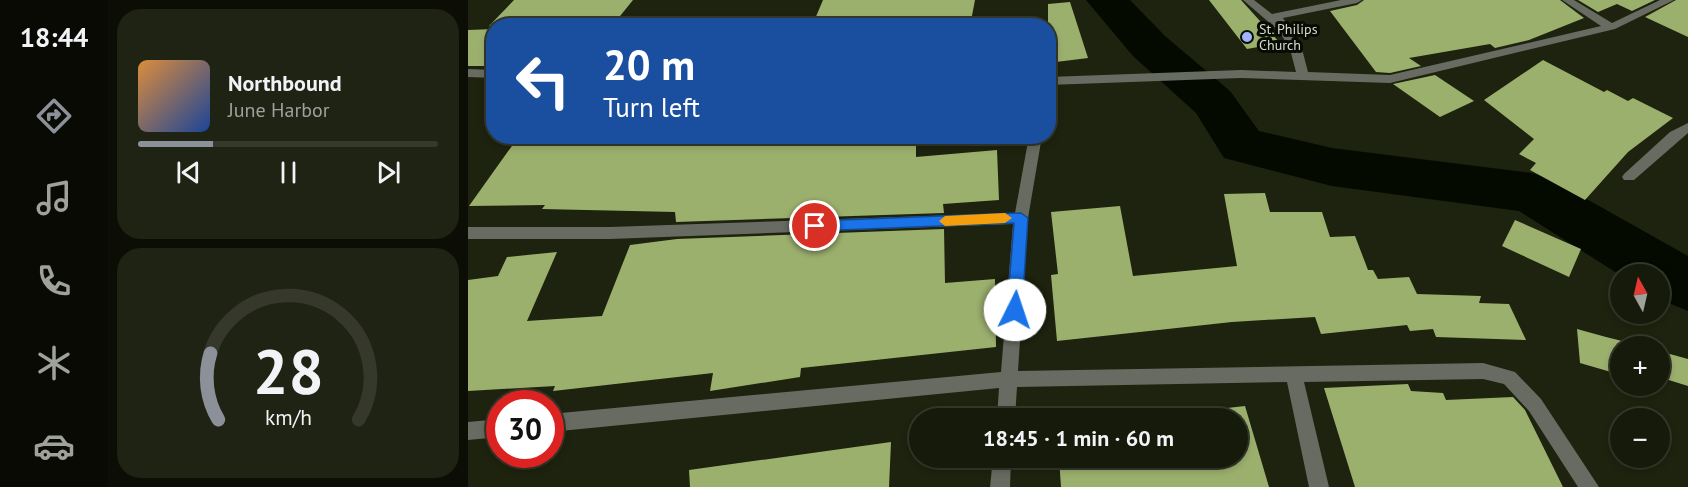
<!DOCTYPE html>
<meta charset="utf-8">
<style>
:root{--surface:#161a0a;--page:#1f2313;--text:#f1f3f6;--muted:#9ea19c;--line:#35382b;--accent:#8c9099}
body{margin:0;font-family:"PT Sans",sans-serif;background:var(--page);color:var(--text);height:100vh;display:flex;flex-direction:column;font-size:22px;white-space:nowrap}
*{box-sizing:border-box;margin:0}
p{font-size:20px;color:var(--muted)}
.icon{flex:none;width:33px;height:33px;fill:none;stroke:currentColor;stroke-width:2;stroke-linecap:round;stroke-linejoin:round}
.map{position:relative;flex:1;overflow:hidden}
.details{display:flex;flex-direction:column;gap:9px;padding:9px;background:#0c0e06;width:360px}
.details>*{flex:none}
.banner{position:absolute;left:18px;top:18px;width:570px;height:126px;border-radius:24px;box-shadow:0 3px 9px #0003,0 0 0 2px var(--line);background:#1a4fa0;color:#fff;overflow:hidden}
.needle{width:39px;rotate:352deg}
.controls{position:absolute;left:1142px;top:264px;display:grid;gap:12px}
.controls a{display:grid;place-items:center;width:60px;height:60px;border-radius:50%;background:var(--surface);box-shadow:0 3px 9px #0003,0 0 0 2px var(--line);font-size:30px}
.speed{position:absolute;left:18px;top:390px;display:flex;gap:12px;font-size:30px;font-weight:700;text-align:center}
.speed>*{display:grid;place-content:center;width:78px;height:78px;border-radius:50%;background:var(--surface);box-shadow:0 3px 9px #0003,0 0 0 2px var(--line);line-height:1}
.speed .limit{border:9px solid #d22;background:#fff;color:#111}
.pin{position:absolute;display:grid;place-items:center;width:51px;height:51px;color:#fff;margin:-26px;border:3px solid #fff;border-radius:50%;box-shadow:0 2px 6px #0007}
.me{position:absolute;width:66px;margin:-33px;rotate:4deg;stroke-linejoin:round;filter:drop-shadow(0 0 4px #0008)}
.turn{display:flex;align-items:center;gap:21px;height:126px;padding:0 18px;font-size:27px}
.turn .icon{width:78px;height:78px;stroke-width:2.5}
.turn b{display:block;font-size:42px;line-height:51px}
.details .tile{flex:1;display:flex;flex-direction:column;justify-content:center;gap:9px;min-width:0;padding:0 21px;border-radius:24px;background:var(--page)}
.details .dial{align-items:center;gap:0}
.dial svg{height:156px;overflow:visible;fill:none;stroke:var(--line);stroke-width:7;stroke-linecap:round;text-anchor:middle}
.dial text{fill:var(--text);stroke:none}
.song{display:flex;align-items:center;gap:18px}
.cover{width:72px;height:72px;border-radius:9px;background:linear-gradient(135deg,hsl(30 70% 55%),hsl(220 70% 35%))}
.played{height:6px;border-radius:3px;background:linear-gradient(90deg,var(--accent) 25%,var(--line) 25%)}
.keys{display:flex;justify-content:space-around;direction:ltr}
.trip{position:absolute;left:441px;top:408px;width:339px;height:60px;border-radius:30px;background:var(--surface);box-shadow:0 3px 9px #0003,0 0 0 2px var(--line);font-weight:600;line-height:60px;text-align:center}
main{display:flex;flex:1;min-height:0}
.tabs{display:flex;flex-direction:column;width:108px;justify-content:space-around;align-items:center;background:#090a04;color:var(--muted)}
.tabs .icon{width:42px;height:42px}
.tabs .on{color:var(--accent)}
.tabs b{font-size:27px;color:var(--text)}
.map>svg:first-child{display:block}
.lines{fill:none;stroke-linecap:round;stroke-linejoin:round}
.river{fill:#050a00;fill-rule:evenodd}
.building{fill:#9cb06e}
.minor{fill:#686b61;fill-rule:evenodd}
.route{fill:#1a73e8;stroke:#114b97;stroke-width:1.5}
.slow{fill:#f59e0b}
.poi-dot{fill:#a0b3fd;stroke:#080b04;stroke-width:2}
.labels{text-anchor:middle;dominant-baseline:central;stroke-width:6;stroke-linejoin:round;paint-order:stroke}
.far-poi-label{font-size:14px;fill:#d7dcce;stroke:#080b04;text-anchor:start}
</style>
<main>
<nav class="tabs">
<b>18:44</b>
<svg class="icon on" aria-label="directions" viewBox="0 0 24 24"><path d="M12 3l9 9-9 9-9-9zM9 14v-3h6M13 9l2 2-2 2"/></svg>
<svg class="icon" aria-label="music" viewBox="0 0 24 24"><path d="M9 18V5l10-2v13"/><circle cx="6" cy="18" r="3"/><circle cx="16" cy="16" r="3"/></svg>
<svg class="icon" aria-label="phone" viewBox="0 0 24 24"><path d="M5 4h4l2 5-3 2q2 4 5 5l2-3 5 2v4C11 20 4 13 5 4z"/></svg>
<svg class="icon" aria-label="climate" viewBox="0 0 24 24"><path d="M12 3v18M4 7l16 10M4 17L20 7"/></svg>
<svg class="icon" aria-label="car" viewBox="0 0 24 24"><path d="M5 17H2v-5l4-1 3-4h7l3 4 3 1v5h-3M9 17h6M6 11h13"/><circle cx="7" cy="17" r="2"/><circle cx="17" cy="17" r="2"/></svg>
</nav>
<section class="details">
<div class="tile">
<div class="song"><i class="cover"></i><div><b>Northbound</b><p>June Harbor</p></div></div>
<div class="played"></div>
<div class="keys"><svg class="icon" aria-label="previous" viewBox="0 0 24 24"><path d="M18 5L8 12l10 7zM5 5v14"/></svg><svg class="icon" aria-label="pause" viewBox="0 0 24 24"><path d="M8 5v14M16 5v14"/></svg><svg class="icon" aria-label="next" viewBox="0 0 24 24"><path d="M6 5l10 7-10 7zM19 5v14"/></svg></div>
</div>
<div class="tile dial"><svg viewBox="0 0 100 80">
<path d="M14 69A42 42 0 1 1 86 69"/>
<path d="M14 69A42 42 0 0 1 10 35" stroke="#8c9099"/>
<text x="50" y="56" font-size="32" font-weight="700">28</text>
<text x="50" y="72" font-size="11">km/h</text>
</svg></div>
</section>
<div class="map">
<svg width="1220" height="487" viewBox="0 0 1220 487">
<rect width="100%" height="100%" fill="#1d230e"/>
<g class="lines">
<!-- river -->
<path class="river" d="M 618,0 L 662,0 L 697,36 L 762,91 L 791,131 L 864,148 L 1064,173 L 1083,179 L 1220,256 L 1220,311 L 1191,299 L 1191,274 L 1152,275 L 1051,211 L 864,186 L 756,158 L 728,113 L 665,56 Z"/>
</g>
<!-- building -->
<path class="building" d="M 46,0 L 165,0 L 144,26 L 21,26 Z
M 355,0 L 507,0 L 502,26 L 344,26 Z
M 741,0 L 773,0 L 812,43 L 779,49 Z
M 896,0 L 1092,0 L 1116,18 L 1061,40 L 1027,48 L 1022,44 L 941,58 L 953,66 L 922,73 L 908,72 L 862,11 L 889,5 Z
M 1110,0 L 1187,0 L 1164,11 L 1149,4 L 1130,12 Z
M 1208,0 L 1220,0 L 1220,37 L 1177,17 Z
M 602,2 L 620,58 L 580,63 L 580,4 Z
M 26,29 L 26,66 L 0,66 L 0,30 Z
M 1075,60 L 1136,92 L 1139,90 L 1160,101 L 1165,98 L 1205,118 L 1160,152 L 1117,200 L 1062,170 L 1068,163 L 1051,154 L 1066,139 L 1016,100 Z
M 967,75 L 1006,101 L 972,117 L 925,84 Z
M 51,136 L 448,136 L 448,157 L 529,150 L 531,200 L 475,204 L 476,213 L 208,222 L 207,212 L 74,209 L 77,205 L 1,206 Z
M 797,193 L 802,212 L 854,212 L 862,237 L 887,236 L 900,270 L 905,270 L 910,279 L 941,277 L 949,294 L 1013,296 L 1011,303 L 1041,304 L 1058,340 L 968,337 L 965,329 L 942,331 L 939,325 L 853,334 L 847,317 L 764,322 L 589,341 L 583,275 L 590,274 L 583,212 L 652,206 L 665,276 L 769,266 L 756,194 Z
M 1047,220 L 1113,249 L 1101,277 L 1034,246 Z
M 476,229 L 477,283 L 527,279 L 528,347 L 333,368 L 332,377 L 242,391 L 245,373 L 85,391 L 87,386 L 0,391 L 0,280 L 30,276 L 39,257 L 89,252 L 59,321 L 134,316 L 162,245 L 209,239 Z
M 1109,329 L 1138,337 L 1174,346 L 1152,346 L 1152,364 L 1142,361 L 1143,372 L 1112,363 Z
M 1191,351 L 1220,359 L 1220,386 L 1191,377 Z
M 940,384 L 943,391 L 975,393 L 978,400 L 1045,397 L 1057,410 L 1095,487 L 887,487 L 856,388 Z
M 777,406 L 801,487 L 593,487 L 591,458 L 770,458 L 770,418 L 589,418 L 589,414 L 687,407 L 688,416 Z
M 423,442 L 421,487 L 222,487 L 221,470 Z"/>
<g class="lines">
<!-- minor -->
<path class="minor" d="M 775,0 L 786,0 L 804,14 L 873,0 L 894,0 L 889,3 L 815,18 L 834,49 L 840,72 L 922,75 L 1133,26 L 1094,0 L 1106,0 L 1144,23 L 1192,0 L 1206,0 L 1147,29 L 922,83 L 773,78 L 580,85 L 580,77 L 773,70 L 828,72 L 822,49 L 811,31 Z
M 0,69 L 26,70 L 26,78 L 0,77 Z
M 1220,123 L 1220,133 L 1166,180 L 1156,180 L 1154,177 L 1156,174 L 1202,132 Z
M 561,136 L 574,136 L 560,218 L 550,371 L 1015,363 L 1047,372 L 1073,399 L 1131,487 L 1110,487 L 1061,411 L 1036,384 L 1015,379 L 836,382 L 861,487 L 841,487 L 819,382 L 549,387 L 547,418 L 529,418 L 531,388 L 82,432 L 82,414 L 533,372 L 545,224 L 142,239 L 0,239 L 0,227 L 142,227 L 547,213 Z
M 32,419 L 32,437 L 0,440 L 0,422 Z
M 525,458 L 543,458 L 542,487 L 522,487 Z"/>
</g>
<!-- route -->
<path class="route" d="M 553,213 L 560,218 L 554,310 L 547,316 L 539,310 L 546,223 L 347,231 L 341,226 L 347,221 Z"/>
<!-- slow -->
<path class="slow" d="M 537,213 L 544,218 L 537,223 L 477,226 L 471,221 L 477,216 Z"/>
<!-- markers -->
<circle class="poi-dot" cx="779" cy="37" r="6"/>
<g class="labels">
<!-- far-poi labels -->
<g class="far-poi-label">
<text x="791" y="29">St. Philips<tspan x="791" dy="16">Church</tspan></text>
</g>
</g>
</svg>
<div class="controls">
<a><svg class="needle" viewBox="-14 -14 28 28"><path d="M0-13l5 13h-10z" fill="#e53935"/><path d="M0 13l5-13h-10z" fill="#9ea19c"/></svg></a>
<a>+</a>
<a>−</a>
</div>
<div class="speed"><div class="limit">30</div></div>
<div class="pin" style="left:347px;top:226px;background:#d93025"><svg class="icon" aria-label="arrive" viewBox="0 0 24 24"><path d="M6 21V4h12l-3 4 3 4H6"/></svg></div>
<svg class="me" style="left:547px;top:310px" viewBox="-20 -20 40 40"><circle r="19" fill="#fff"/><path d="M0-13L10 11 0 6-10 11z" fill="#1a73e8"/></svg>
<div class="trip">18:45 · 1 min · 60 m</div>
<div class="banner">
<div class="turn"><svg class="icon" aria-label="left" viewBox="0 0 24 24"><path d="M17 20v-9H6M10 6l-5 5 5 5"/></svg><div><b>20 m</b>Turn left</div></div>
</div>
</div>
</main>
